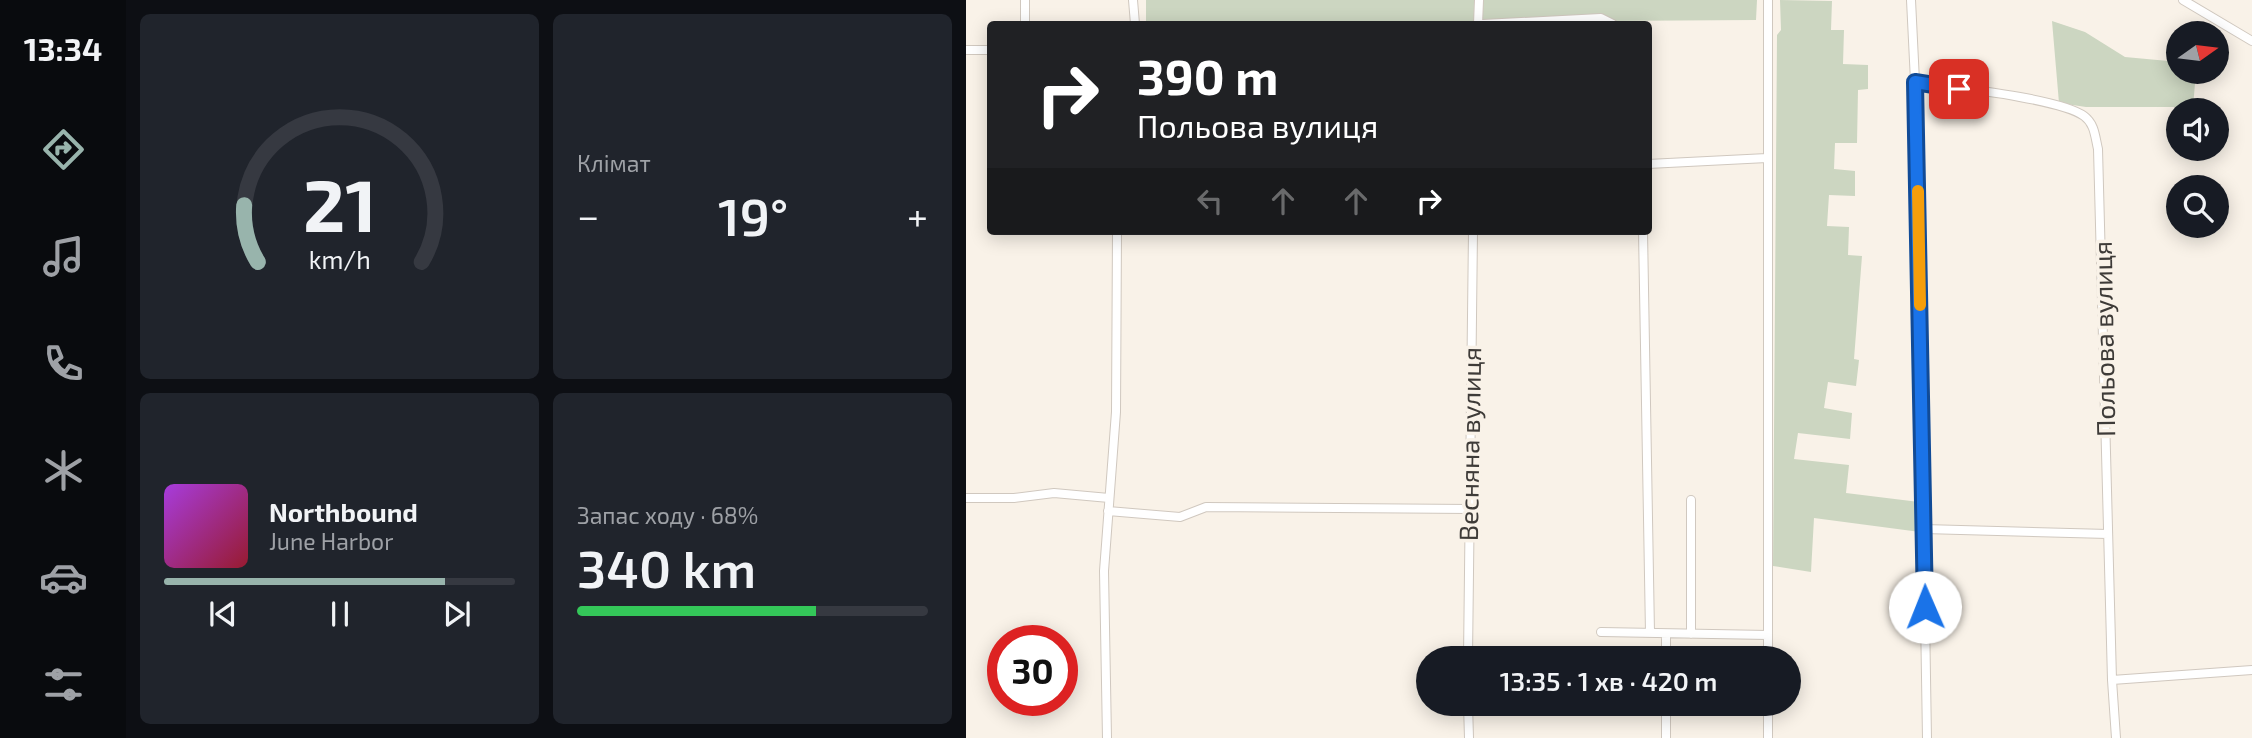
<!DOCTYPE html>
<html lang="uk">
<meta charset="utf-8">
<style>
:root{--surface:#171b24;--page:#20242c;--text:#f1f3f6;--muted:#9ea1a6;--line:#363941;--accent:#98b4ac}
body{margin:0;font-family:"Exo 2",sans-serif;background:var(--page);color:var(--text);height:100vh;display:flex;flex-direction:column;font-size:26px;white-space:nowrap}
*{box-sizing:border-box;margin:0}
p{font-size:23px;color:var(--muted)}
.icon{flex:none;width:38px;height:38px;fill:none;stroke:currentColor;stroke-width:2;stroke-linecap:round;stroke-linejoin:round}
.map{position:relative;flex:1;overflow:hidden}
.sheet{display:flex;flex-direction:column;gap:14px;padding:14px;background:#0d0f14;width:840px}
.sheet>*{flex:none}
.guide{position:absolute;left:21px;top:21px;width:665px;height:214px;border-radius:7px;box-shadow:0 4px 18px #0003;background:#202124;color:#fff;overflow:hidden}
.needle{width:46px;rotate:76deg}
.controls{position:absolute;left:1200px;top:21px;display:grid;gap:14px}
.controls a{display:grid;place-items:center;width:63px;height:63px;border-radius:50%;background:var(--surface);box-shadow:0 4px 18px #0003;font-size:35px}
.speed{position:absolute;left:21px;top:625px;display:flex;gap:14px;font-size:35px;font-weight:700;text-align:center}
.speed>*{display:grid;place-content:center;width:91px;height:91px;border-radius:50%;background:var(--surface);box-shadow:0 4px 18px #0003;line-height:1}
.speed .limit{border:10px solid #d22;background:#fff;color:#111}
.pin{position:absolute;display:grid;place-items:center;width:60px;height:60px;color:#fff;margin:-30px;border-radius:14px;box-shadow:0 4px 10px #0006}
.me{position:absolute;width:77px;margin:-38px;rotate:359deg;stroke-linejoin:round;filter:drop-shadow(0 0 5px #0008)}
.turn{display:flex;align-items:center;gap:24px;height:147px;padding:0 35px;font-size:32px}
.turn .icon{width:91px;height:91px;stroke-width:2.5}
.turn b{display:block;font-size:49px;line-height:60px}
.lanes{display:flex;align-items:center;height:66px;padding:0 35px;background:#0003;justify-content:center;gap:35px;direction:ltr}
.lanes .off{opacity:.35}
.big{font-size:52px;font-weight:600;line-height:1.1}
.sheet .widget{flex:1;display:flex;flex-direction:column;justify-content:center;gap:10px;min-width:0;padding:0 24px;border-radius:10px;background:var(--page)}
.sheet .dial{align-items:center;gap:0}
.dial svg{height:182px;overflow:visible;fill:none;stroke:var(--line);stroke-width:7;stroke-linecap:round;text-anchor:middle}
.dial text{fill:var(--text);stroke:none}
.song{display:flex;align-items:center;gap:21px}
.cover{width:84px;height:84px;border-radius:10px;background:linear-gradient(135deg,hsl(280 70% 55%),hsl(350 70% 35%))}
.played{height:7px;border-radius:4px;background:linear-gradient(90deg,var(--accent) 80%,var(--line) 80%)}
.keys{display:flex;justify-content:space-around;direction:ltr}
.heat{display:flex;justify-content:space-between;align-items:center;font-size:38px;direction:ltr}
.charge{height:10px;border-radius:5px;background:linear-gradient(90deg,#34c759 68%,var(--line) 0)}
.sheet .tiles{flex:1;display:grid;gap:14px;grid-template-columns:repeat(2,1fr)}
.trip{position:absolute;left:450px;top:646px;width:385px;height:70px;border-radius:35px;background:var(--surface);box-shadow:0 4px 18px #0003;font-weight:600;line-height:70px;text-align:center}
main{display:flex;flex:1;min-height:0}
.dock{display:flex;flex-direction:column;width:126px;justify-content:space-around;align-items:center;background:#090b0e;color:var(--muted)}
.dock .icon{width:49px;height:49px}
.dock .on{color:var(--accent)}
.dock b{font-size:32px;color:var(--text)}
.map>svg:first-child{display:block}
.green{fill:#ccd6c1}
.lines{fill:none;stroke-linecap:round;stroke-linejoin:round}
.street-casing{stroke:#d0c8bf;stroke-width:10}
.street{stroke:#fff;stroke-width:8}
.route-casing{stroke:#114b97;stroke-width:18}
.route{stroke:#1a73e8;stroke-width:12}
.slow{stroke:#f59e0b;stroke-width:12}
.labels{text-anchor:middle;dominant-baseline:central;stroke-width:7;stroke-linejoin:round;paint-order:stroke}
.street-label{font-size:26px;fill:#3e3b38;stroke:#f9f2e8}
</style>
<main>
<nav class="dock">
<b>13:34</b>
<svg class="icon on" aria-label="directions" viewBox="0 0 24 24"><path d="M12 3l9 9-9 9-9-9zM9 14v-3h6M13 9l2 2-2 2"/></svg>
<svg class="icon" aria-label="music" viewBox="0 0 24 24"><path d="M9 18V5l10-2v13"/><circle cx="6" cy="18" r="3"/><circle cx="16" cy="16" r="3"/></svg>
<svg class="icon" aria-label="phone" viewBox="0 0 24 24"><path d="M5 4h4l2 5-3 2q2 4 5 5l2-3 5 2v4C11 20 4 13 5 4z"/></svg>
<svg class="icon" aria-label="climate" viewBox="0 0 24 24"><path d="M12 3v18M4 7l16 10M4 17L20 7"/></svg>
<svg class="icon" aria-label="car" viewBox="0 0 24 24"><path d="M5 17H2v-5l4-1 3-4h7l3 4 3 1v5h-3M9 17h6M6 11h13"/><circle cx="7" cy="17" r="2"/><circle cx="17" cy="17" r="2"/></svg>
<svg class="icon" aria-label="filters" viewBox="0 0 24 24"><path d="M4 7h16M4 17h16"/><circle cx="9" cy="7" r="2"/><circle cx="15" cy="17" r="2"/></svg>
</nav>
<section class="sheet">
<div class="tiles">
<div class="widget dial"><svg viewBox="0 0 100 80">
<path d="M14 69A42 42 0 1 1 86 69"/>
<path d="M14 69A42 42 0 0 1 8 44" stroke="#98b4ac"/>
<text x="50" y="56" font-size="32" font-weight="700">21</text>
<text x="50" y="72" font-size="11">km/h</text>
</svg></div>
<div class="widget"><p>Клімат</p>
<div class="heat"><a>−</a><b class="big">19°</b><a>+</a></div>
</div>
<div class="widget">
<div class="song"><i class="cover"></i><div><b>Northbound</b><p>June Harbor</p></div></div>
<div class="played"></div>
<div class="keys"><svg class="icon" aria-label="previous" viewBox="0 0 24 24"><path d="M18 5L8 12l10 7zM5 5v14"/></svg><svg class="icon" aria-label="pause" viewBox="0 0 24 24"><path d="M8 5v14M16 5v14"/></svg><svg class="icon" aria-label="next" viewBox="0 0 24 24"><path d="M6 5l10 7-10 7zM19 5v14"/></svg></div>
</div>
<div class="widget"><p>Запас ходу · 68%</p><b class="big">340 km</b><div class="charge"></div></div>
</div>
</section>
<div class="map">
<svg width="1286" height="738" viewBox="0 0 1286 738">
<rect width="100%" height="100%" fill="#f9f2e8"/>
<!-- green -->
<path class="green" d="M 180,0 L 791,0 L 790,20 L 180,24 Z
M 814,0 L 866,1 L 865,30 L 878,30 L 877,64 L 902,65 L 902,89 L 892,90 L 891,143 L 869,143 L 868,169 L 889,171 L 889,196 L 863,195 L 861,226 L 883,227 L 882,255 L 896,256 L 888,359 L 893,360 L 890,386 L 862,382 L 858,408 L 886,413 L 884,439 L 832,433 L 828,459 L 883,465 L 880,493 L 953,502 L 954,532 L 848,518 L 845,572 L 807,566 L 811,35 L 815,30 Z
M 1086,21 L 1119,32 L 1159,57 L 1213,62 L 1213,72 L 1230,72 L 1227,107 L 1120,107 L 1093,103 Z"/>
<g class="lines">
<defs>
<path id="street" d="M 59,0 L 59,24
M 167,0 L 169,24
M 802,0 L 802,658
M 945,0 L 951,122 L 961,738
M 1217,0 L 1286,41
M 512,24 L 513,0
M 517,24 L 635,18 L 647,24
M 0,50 L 24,50
M 949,82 C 984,87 1093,98 1118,116 C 1129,124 1129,137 1132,149 L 1146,680 L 1150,738
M 682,164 L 801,158
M 677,231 L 684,633
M 0,498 L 48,498 L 88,493 L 143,498
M 725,500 L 725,634
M 142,511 L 214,517 L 240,507 L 505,509
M 958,529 L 1142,534
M 635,632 L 802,635
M 502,658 L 507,231
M 700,658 L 700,634
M 1146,680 L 1286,670
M 502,704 L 503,738
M 700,704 L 700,738
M 802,704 L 802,738
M 141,738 L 138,571 L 150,412 L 151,231"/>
</defs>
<!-- street casing -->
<use href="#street" class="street-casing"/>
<!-- street -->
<use href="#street" class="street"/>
</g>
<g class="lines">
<defs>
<path id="route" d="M 959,607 L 949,82 L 993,89"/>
</defs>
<!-- route casing -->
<use href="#route" class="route-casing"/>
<!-- route -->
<use href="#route" class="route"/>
<!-- slow -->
<path class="slow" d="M 952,191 L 954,305"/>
</g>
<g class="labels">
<!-- street labels -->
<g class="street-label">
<text transform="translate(1137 339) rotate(-91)">Польова вулиця</text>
<text transform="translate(503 444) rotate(-89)">Весняна вулиця</text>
</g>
</g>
</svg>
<div class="controls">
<a><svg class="needle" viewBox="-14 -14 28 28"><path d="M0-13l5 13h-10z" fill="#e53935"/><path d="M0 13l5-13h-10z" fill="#9ea1a6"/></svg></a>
<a><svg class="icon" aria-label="sound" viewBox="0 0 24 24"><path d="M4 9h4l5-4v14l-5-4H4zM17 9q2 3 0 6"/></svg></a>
<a><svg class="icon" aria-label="search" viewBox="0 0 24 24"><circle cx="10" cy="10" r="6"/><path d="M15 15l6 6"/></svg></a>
</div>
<div class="speed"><div class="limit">30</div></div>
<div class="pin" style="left:993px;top:89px;background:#d93025"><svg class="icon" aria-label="arrive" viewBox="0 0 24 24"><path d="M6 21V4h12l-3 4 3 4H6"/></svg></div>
<svg class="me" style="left:959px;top:607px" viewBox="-20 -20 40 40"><circle r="19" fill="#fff"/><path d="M0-13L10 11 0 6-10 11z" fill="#1a73e8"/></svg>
<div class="trip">13:35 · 1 хв · 420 m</div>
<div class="guide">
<div class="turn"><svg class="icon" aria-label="right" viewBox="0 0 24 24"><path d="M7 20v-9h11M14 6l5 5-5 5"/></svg><div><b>390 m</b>Польова вулиця</div></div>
<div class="lanes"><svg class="icon off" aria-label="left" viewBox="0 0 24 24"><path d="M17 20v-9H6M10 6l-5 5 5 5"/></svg><svg class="icon off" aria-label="ahead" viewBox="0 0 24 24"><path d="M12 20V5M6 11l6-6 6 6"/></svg><svg class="icon off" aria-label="ahead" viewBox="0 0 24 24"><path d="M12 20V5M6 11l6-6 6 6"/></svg><svg class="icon" aria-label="right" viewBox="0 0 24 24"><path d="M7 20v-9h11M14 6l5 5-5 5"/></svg></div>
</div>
</div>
</main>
